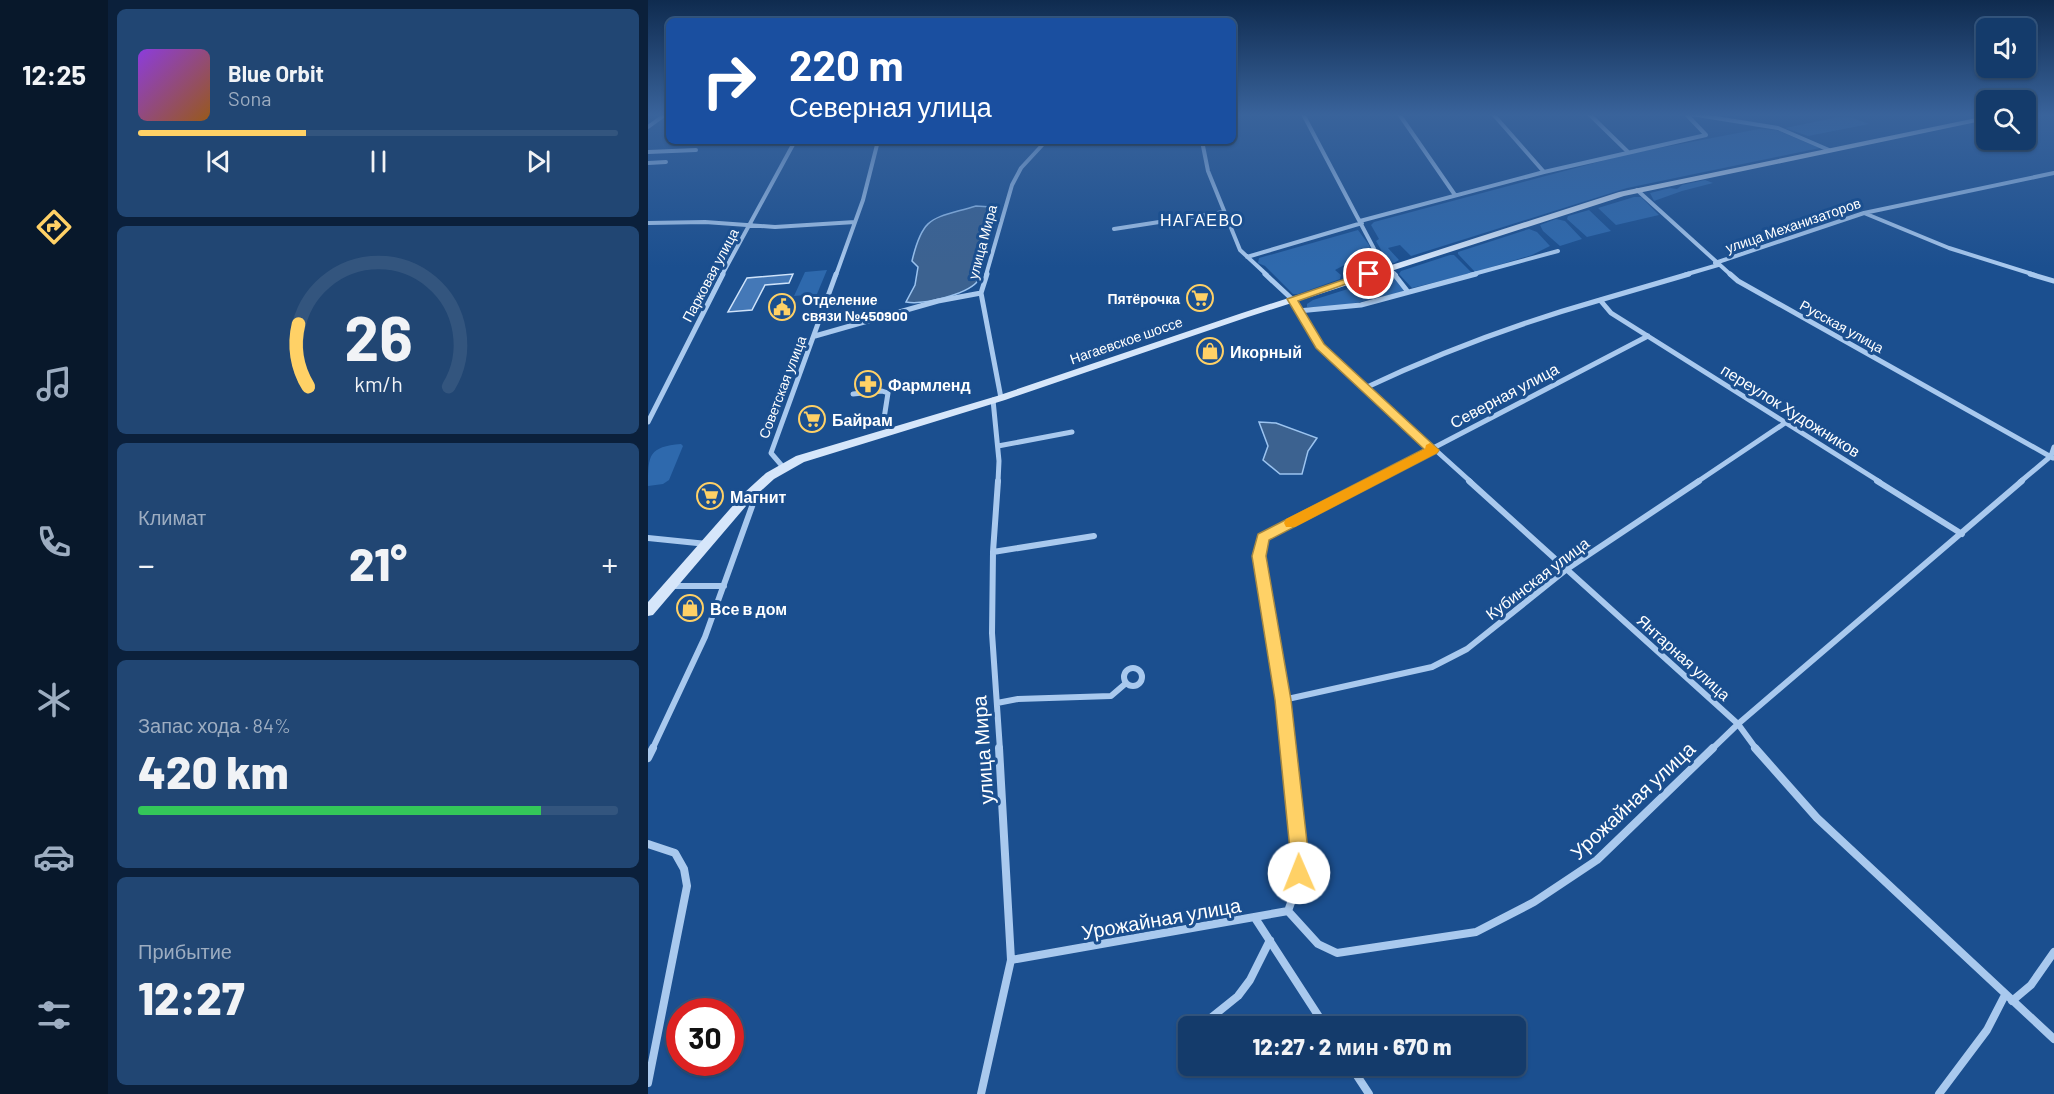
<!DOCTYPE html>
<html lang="ru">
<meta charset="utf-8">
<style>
:root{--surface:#143b6b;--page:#214673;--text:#f1f3f6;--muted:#9dadc1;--line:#33557e;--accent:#ffd166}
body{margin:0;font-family:Barlow,sans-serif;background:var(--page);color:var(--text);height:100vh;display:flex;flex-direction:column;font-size:22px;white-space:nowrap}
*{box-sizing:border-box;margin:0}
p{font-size:20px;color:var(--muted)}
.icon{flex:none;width:33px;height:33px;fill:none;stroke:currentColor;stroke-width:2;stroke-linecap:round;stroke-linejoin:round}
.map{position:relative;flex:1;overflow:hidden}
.sheet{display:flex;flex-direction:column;gap:9px;padding:9px;background:#0b203b;width:540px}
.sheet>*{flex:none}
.hud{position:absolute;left:18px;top:18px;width:570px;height:126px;border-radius:9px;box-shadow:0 2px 4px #0004,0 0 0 2px var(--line);background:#1a4fa0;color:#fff;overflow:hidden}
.fabs{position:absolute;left:1328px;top:18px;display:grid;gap:12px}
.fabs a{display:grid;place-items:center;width:60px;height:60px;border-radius:9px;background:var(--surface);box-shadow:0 2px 4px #0004,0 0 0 2px var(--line);font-size:30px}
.speed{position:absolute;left:18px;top:998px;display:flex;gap:12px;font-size:30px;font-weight:700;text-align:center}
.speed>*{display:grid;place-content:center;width:78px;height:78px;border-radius:50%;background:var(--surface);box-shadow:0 2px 4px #0004,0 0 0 2px var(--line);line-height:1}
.speed .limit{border:9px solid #d22;background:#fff;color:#111}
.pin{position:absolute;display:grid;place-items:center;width:51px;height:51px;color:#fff;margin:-26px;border:3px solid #fff;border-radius:50%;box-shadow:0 2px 6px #0007}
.me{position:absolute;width:66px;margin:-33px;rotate:359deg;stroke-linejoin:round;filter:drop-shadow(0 0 4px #0008)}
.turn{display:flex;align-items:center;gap:21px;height:126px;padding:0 24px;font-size:27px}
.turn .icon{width:78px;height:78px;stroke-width:2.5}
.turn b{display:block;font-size:42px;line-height:51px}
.big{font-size:45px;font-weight:800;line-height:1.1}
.sheet .tile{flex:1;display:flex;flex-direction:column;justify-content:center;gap:9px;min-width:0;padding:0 21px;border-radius:9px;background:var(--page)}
.sheet .dial{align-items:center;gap:0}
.dial svg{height:156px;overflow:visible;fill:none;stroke:var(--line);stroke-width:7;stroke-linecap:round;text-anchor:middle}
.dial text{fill:var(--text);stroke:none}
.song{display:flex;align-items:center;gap:18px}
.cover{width:72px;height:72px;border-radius:9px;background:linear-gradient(135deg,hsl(270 70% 55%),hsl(30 70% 35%))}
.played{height:6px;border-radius:3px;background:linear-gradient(90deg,var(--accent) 35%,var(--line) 35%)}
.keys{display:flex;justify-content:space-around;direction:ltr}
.heat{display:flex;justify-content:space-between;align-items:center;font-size:33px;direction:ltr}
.charge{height:9px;border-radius:4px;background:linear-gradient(90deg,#34c759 84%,var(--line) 0)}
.trip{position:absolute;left:530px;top:1016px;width:348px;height:60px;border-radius:9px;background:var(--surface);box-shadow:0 2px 4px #0004,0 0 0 2px var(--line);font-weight:800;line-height:60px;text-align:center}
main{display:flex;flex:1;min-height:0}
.tab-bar{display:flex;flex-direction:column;width:108px;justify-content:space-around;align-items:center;background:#08182b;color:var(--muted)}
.tab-bar .icon{width:42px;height:42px}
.tab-bar .on{color:var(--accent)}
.tab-bar b{font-size:27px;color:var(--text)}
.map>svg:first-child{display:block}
.green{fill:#2e69ad}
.water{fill:#3c6290;stroke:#9cc4f0;stroke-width:1.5}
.building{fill:#4478b7;stroke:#cfe3fa;stroke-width:1.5}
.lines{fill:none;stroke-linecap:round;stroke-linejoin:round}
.street-far3{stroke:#a9c9ee;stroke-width:4}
.street-far2{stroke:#a9c9ee;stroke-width:5}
.street-far1{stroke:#a9c9ee;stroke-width:6}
.street{stroke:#a9c9ee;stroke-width:8}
.secondary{fill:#d6e6fa;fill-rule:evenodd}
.route{fill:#ffd166;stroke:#a68842;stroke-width:1.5}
.slow{fill:#f59e0b}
.labels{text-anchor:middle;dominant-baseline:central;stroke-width:6;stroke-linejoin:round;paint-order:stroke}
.far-street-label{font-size:14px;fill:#fff;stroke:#1b4f8f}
.far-poi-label{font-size:14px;font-weight:bold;fill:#fff;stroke:#1b4f8f;text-anchor:end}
.far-quarter-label{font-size:16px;letter-spacing:1.5px;fill:#fff;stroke:#1b4f8f}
.poi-label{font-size:16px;font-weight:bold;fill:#fff;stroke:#1b4f8f;text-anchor:start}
.street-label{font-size:16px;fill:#fff;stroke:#1b4f8f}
.near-street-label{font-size:20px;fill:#fff;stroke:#1b4f8f}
</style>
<main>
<nav class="tab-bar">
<b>12:25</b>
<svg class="icon on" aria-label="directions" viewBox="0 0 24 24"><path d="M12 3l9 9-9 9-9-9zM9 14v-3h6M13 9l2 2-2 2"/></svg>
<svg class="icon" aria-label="music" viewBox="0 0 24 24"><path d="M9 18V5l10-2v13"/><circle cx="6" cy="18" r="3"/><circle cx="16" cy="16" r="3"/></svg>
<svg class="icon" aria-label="phone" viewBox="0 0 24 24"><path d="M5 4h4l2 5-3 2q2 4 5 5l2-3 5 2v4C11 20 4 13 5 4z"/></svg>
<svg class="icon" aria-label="climate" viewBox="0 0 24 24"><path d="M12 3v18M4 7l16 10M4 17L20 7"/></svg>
<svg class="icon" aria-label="car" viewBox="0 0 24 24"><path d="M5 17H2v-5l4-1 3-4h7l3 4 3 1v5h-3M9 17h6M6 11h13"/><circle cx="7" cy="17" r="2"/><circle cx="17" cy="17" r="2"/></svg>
<svg class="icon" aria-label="filters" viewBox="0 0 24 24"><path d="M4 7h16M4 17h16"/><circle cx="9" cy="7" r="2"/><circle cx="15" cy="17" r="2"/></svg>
</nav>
<section class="sheet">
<div class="tile">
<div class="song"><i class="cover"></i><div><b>Blue Orbit</b><p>Sona</p></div></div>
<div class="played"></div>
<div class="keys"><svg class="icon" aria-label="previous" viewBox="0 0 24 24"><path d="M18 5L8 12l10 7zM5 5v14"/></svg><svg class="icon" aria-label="pause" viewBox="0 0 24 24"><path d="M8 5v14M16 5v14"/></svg><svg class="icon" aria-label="next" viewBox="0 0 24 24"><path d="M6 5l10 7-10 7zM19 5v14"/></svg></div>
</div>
<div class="tile dial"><svg viewBox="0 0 100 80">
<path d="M14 69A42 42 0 1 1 86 69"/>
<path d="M14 69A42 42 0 0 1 9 37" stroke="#ffd166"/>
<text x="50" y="56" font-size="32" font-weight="700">26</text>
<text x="50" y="72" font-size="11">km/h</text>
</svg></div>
<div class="tile"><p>Климат</p>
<div class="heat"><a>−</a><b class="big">21°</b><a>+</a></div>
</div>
<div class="tile"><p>Запас хода · 84%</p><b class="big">420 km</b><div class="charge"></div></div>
<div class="tile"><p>Прибытие</p><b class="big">12:27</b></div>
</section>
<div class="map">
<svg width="1406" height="1094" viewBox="0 0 1406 1094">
<rect width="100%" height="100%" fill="#1b4f8f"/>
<!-- green -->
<path class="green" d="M 1191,117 L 1205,118 L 1221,124 L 1160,136 L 1137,128 Z
M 1111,129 L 1128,130 L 1172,148 L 979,188 L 763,256 L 752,245 L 740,248 L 751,260 L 746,263 L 740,262 L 728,241 L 731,239 L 723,225 L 726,222 L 980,154 Z
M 1057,180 L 1065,183 L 1034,191 L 1006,201 L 1002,193 L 1022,188 L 1029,189 L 1034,185 Z
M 986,197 L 993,197 L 1011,215 L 968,225 L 950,208 Z
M 941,210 L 963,231 L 939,237 L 919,219 L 920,216 Z
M 908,219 L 917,221 L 934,239 L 912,246 L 895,231 L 892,225 Z
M 881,229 L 889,232 L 902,246 L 884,255 L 827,272 L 810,254 L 810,252 Z
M 710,230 L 721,245 L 726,258 L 705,263 L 702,262 L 687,270 L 693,275 L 692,279 L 650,294 L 645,294 L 617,266 L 610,263 L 611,258 Z
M 802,255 L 806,255 L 824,273 L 764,288 L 751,274 L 753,271 Z
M 179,270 L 169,294 L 146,296 L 157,272 Z
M 744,275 L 756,291 C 723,300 694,308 659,307 L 659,304 L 665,300 Z
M 33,444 L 35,446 L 21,480 L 15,484 L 0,486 C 0,454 1,447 33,444 Z"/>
<!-- water -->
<path class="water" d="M 328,206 L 343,207 L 325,273 L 329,282 C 317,295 275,305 258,302 L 267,285 L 270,267 L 264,261 C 275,214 285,219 328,206 Z
M 611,422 L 628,423 L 669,438 L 660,451 L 654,474 L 632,474 L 615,460 L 620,446 Z"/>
<!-- building -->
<path class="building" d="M 145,274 L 141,283 L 117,285 L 104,310 L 80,312 L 99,278 Z"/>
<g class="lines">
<!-- street-far3 -->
<path class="street-far3" d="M 655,114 L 733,262 L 748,275
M 751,114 L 807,195
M 845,114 L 896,172
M 941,114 L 980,152
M 1043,114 L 1130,128 L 1181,150
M 0,127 L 18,114
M 554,141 L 560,171 L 592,250 L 619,275
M 0,152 L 48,150
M 0,163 L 18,162
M 989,190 L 1083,275
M 1216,213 L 1301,248 L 1387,275
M 712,221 L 896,172 L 1058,135 L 1038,114
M 0,223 L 57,222 L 127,227 L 207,222
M 466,229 L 576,212
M 599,257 L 714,223
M 1067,263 L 1216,213 L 1406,173
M 74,275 L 147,141
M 188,275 L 215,200 L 230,141
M 338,275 L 364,185 L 373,168 L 398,141
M 822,275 L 910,251
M 1036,275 L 1070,265"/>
<!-- street-far2 -->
<path class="street-far2" d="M 339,274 L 333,293 L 353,398
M 617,274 L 644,299 L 672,346 L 823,482
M 746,274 L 760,292
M 1041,274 L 952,300 L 963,313 L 1232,482
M 1082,274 L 1090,281 L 1405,458
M 1382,274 L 1406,281
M 650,311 L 713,305 L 828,274
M 167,336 L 290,301 L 333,293
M 717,388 C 793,352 871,323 952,300
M 205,394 L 234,391 L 240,393 L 235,425 L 246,430
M 345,400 L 351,461 L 350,482
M 0,422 L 75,274
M 350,446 L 424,432
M 135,467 L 123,453 L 188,274
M 720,482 L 1000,336
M 1049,482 L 1137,423
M 1372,482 L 1403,456 L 1406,447"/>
<!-- street-far1 -->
<path class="street-far1" d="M 350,481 L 345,552 L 344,633 L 352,750
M 821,481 L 1090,724 L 1109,750
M 1229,481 L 1314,534
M 0,538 L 59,544
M 345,552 L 446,536
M 23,586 L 76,586
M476 677a9 9 0 1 1 18 0a9 9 0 1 1-18 0Z
M 635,700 L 784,667 L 819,649 L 919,569 L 1051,481
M 349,703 L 370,699 L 463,696 L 477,684
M 4,750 L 57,637 L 111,487
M 640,750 L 635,700 L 611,556 L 615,537 L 723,481
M 1063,750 L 1090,724 L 1374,481"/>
<!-- street -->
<path class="street" d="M 1107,748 L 1169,818 L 1406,1039
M 0,758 L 5,748
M 0,844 L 27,853 L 36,869 L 39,886 L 0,1083
M 640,911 L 649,886 L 652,860 L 640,748
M 607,918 L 677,1026
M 363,960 L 640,911 L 670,944 L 689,953 L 828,932 L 886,902 L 949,860 L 1065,748
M 1364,1001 L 1383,985 L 1406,952
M 554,1025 L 590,996 L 602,980 L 622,940
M 702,1065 L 721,1094
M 333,1094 L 363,960 L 351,748
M 1291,1094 L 1339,1030 L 1357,995"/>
<!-- secondary -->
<path class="secondary" d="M 1338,116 L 1338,120 L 976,196 L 600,317 L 357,400 L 156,462 L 126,479 L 104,499 L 5,615 L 0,616 L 0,602 L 96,493 L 118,473 L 148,456 L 349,396 L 594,313 L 971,192 Z"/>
</g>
<!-- sky -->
<linearGradient id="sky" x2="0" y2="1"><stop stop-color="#0f2b4f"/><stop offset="0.43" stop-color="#39639b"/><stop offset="1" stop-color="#39639b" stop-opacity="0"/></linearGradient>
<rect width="1406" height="267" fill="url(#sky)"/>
<!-- route -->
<path class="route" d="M 718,272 L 726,274 L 650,301 L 676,344 L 791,450 L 789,453 L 621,540 L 618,556 L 643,700 L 661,860 L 657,880 L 651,882 L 644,880 L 641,873 L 643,860 L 627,700 L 604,556 L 610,534 L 776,449 L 668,348 L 639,299 Z"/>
<!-- slow -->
<path class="slow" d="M 782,443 L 791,450 L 789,453 L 647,527 L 638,527 L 636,523 L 638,519 L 777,449 L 778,445 Z"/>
<!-- icons -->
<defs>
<symbol id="supermarket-ring" viewBox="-11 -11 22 22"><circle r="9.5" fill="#1b4f8f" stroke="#ffd166" stroke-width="1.5"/><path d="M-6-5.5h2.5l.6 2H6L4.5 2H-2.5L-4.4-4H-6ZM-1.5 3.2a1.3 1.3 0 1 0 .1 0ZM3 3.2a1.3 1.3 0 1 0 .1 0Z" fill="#ffd166"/></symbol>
<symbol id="civic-ring" viewBox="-11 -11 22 22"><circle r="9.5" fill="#1b4f8f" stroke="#ffd166" stroke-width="1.5"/><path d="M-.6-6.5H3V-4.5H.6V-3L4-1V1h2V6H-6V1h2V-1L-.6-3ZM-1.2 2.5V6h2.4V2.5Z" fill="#ffd166"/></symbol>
<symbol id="shop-ring" viewBox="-11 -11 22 22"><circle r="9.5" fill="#1b4f8f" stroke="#ffd166" stroke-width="1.5"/><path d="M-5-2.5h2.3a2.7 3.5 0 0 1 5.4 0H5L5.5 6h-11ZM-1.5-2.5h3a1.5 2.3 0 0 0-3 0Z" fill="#ffd166"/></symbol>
<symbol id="pharmacy-ring" viewBox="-11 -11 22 22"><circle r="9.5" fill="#1b4f8f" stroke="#ffd166" stroke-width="1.5"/><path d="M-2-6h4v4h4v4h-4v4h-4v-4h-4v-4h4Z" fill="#ffd166"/></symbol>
</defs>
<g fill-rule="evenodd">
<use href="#supermarket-ring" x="537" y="283" width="30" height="30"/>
<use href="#civic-ring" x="119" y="292" width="30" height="30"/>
<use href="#shop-ring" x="547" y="336" width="30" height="30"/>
<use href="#pharmacy-ring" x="205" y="369" width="30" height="30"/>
<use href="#supermarket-ring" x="149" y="404" width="30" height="30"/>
<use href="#supermarket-ring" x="47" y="481" width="30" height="30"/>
<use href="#shop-ring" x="27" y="593" width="30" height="30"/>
</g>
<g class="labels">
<!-- far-street labels -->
<g class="far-street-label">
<text transform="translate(1145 225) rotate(-19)">улица Механизаторов</text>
<text transform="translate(334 242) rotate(-75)">улица Мира</text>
<text transform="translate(62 275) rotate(-62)">Парковая улица</text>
<text transform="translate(1194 326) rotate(29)">Русская улица</text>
<text transform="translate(478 340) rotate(-19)">Нагаевское шоссе</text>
<text transform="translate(134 387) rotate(-69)">Советская улица</text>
</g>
<!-- far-poi labels -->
<g class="far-poi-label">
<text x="532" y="298">Пятёрочка</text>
<text x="154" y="299" text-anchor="start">Отделение<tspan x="154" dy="16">связи №450900</tspan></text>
</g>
<!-- far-quarter labels -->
<g class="far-quarter-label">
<text x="554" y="219">НАГАЕВО</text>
</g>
<!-- poi labels -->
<g class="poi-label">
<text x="582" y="351">Икорный</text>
<text x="240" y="384">Фармленд</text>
<text x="184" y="419">Байрам</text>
<text x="82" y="496">Магнит</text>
<text x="62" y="608">Все в дом</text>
</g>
<!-- street labels -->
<g class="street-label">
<text transform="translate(856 395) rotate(-28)">Северная улица</text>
<text transform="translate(1143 410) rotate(32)">переулок Художников</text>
<text transform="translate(889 578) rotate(-37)">Кубинская улица</text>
<text transform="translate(1036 657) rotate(42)">Янтарная улица</text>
</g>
<!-- near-street labels -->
<g class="near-street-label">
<text transform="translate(334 750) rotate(-94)">улица Мира</text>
<text transform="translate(984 800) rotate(-43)">Урожайная улица</text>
<text transform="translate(513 918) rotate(-10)">Урожайная улица</text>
</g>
</g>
</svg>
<div class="fabs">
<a><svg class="icon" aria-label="sound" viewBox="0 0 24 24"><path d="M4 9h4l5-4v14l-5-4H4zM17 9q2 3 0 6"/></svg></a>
<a><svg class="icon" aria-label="search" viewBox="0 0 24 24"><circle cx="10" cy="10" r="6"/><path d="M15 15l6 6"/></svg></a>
</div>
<div class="speed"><div class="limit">30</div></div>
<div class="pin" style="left:721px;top:274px;background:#d93025"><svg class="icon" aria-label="arrive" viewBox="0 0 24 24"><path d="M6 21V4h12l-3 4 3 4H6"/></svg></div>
<svg class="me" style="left:651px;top:873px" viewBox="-20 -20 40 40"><circle r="19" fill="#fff"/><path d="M0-13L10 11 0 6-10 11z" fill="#ffd166"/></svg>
<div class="trip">12:27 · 2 мин · 670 m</div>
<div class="hud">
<div class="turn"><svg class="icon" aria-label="right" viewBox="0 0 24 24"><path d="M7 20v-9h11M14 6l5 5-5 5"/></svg><div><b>220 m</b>Северная улица</div></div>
</div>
</div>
</main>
